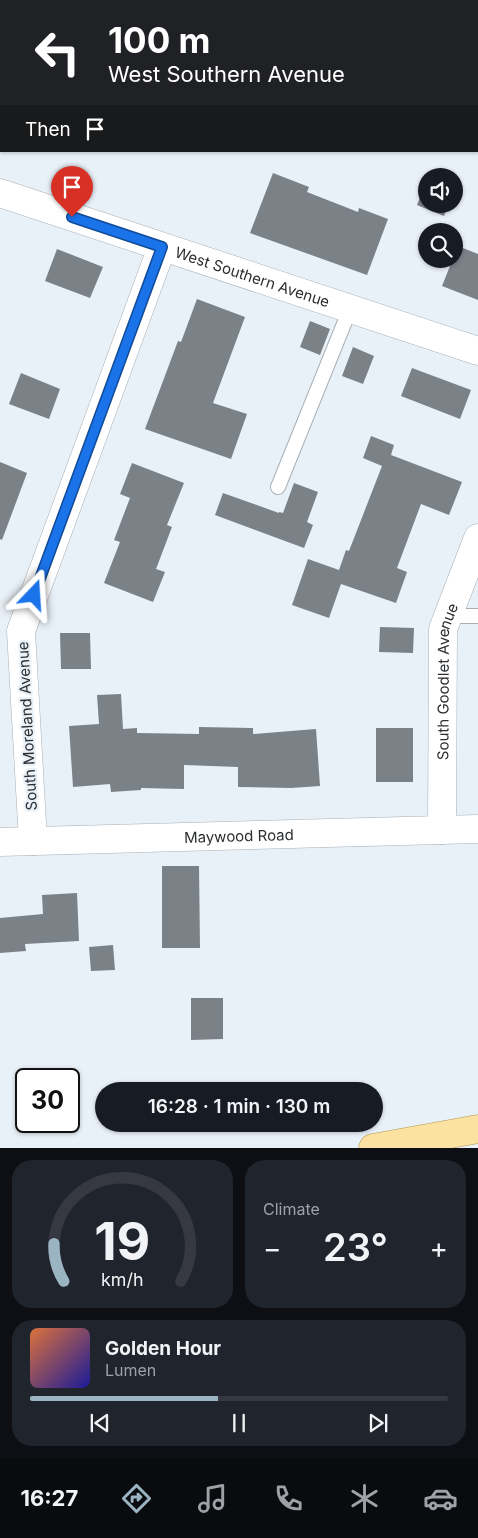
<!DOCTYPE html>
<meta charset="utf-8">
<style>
:root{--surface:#171b24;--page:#20242c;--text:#f1f3f6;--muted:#9ea1a6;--line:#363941;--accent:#9ab4c2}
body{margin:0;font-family:Inter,sans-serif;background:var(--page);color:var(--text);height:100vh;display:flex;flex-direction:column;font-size:19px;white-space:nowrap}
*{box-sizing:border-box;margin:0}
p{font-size:16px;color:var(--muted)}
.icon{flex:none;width:28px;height:28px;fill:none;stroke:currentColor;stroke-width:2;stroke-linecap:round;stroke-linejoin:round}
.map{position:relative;height:1148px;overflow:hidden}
.details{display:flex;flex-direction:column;gap:12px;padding:12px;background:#0d0f14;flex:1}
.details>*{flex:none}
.top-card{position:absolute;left:0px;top:0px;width:479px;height:152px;box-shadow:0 1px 4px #0004;background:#202124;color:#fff;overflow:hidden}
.buttons{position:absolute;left:418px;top:168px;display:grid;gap:10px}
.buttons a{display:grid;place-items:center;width:45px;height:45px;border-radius:50%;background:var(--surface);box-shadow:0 1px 4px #0004;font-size:25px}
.speed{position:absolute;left:15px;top:1068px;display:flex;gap:10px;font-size:25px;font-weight:700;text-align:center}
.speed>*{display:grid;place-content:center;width:65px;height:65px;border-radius:50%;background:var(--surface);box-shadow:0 1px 4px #0004;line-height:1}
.speed .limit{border:2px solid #111;border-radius:8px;background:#fff;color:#111}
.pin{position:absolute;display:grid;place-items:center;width:42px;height:42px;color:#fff;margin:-51px -21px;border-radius:50% 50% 50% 0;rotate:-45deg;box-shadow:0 0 5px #0007}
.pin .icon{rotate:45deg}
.me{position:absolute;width:55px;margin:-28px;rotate:20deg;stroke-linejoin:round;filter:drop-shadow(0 0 4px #0008)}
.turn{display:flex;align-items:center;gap:18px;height:105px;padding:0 25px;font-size:22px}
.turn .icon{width:65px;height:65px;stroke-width:2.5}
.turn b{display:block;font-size:35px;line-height:42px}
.then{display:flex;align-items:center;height:48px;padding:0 25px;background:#0003;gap:10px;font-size:19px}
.big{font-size:38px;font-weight:600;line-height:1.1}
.details .tile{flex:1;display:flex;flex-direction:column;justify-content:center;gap:8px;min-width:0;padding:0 18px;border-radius:20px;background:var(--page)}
.details .dial{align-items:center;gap:0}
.dial svg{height:130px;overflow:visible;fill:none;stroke:var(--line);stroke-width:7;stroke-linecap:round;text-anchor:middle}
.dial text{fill:var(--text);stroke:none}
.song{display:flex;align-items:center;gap:15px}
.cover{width:60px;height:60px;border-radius:8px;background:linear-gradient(135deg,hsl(20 70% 55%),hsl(240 70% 35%))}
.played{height:5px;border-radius:2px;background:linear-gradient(90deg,var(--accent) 45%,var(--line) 45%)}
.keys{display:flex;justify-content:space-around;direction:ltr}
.heat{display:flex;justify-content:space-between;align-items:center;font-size:28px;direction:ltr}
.details .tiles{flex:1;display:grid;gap:12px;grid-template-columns:1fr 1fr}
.tile:last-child{grid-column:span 2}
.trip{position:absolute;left:95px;top:1082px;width:288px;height:50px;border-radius:25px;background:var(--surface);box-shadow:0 1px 4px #0004;font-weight:600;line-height:50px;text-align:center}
.menu{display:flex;height:80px;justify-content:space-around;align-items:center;background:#090b0e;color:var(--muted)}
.menu .icon{width:35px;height:35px}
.menu .selected{color:var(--accent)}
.menu b{font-size:22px;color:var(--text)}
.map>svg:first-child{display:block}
.industrial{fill:#f9e0d8}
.building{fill:#7a8187}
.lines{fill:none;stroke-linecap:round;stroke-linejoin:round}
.lane-casing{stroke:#a8b0b6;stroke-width:16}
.street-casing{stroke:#a8b0b6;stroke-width:29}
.primary-casing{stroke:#b19750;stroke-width:29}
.lane{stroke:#fff;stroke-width:14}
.street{stroke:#fff;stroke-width:28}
.primary{stroke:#fbe2a0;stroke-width:28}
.route-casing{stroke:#114b97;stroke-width:12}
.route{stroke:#1a73e8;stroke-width:9}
.labels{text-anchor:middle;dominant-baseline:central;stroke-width:4.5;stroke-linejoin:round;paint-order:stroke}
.street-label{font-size:15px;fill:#2b2e31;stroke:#e9f1f8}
</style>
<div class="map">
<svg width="478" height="1148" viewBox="0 0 478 1148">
<rect width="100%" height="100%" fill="#e9f1f8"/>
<!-- industrial -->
<path class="industrial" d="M 283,0 L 478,0 L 478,91 L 478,1 Z"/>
<!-- building -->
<path class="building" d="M 273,173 L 309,187 L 307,192 L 358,212 L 359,208 L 388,219 L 367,275 L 250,233 Z
M 426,182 L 426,204 L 448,204 L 444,216 L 417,205 Z
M 458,246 L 478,254 L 478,300 L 442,286 Z
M 57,249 L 103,267 L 90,298 L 45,281 Z
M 197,299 L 245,317 L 213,403 L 247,414 L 231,459 L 145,429 L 178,341 L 181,342 Z
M 310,321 L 330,329 L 320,355 L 300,347 Z
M 353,347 L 374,356 L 363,384 L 342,376 Z
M 412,368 L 471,390 L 460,419 L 401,396 Z
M 21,373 L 60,389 L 49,419 L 9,404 Z
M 371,436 L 394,445 L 391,455 L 462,482 L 449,515 L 421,504 L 397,568 L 407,572 L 396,603 L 341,584 L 329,618 L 292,605 L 308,559 L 339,570 L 346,550 L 349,551 L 382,466 L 363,458 Z
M 0,462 L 27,473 L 2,540 L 0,539 Z
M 132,463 L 184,483 L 167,525 L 172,527 L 156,569 L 165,572 L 153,602 L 104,583 L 120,542 L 114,540 L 130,498 L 120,494 Z
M 294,483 L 318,492 L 307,522 L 313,525 L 304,548 L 215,515 L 223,493 L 279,513 L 279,512 L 283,513 Z
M 380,627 L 414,628 L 413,653 L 379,652 Z
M 60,633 L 90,633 L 91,669 L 61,669 Z
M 121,694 L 123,729 L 137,728 L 137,733 L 199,734 L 199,727 L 253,728 L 253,734 L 316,729 L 320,786 L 291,788 L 238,787 L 238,767 L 184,765 L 184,789 L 141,788 L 141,790 L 111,792 L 110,784 L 73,787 L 69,726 L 99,724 L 97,695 Z
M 376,728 L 413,728 L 413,782 L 376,782 Z
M 162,866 L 199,866 L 200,948 L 162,948 Z
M 77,893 L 79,941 L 25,944 L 26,951 L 0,953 L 0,918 L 43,914 L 42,895 Z
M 113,945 L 115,970 L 91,971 L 89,947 Z
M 191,998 L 223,998 L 223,1039 L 191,1040 Z"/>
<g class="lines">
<defs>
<path id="lane" d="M 278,487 L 350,309
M 448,616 L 478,616"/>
<g id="street">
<path id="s1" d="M 0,193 L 478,351"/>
<path id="s2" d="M 442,830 L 443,629 L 478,538"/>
<path d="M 33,841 L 21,631 L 162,247"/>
<path id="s3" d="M 0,842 L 478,829"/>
</g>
<path id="primary" d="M 373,1148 L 478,1129"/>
</defs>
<!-- lane casing -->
<use href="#lane" class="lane-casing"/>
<!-- street casing -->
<use href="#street" class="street-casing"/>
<!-- primary casing -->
<use href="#primary" class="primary-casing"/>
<!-- lane -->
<use href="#lane" class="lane"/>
<!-- street -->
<use href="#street" class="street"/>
<!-- primary -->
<use href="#primary" class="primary"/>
</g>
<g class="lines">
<defs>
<path id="route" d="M 34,595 L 162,247 L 72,217"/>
</defs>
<!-- route casing -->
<use href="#route" class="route-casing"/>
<!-- route -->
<use href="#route" class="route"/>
</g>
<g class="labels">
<!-- street labels -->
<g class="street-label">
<text stroke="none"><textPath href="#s1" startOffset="266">West Southern Avenue</textPath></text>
<text stroke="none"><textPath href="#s2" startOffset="149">South Goodlet Avenue</textPath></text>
<text transform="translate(27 726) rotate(-93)">South Moreland Avenue</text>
<text stroke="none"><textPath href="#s3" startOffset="239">Maywood Road</textPath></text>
</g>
</g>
</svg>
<div class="buttons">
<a><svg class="icon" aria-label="sound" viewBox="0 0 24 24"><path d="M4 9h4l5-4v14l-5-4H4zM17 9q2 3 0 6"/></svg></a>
<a><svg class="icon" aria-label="search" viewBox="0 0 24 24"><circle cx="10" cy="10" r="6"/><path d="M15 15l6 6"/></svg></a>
</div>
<div class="speed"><div class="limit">30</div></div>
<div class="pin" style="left:72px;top:217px;background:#d93025"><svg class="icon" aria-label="arrive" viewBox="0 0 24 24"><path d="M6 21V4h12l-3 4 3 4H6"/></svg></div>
<svg class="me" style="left:34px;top:595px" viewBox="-20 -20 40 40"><path d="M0-17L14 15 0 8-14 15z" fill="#1a73e8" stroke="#fff" stroke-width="4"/></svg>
<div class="trip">16:28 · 1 min · 130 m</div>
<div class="top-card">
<div class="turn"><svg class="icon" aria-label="left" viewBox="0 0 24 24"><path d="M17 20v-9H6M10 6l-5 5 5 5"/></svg><div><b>100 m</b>West Southern Avenue</div></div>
<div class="then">Then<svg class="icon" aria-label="arrive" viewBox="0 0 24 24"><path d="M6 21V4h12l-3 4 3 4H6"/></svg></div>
</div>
</div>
<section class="details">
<div class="tiles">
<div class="tile dial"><svg viewBox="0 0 100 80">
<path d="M14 69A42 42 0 1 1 86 69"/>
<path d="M14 69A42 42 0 0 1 8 46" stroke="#9ab4c2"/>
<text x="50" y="56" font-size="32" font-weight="700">19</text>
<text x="50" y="72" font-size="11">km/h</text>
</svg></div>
<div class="tile"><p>Climate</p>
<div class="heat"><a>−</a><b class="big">23°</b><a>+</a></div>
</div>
<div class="tile">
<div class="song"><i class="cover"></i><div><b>Golden Hour</b><p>Lumen</p></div></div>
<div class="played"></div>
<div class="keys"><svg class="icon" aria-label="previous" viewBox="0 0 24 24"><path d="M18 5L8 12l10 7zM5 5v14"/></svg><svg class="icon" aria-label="pause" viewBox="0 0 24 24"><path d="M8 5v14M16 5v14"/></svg><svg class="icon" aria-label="next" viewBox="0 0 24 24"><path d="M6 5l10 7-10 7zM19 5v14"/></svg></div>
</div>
</div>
</section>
<nav class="menu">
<b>16:27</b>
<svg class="icon selected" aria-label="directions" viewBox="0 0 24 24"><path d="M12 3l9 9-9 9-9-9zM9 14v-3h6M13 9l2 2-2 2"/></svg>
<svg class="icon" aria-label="music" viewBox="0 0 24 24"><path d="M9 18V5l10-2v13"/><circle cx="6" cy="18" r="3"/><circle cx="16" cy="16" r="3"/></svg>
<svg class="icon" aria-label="phone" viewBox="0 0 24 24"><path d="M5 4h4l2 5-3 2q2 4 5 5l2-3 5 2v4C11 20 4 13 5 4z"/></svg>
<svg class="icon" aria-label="climate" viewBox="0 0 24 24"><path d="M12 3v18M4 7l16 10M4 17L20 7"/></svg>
<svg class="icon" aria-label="car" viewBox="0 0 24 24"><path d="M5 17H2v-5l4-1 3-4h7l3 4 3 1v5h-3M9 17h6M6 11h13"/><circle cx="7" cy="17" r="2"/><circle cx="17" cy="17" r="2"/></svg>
</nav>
